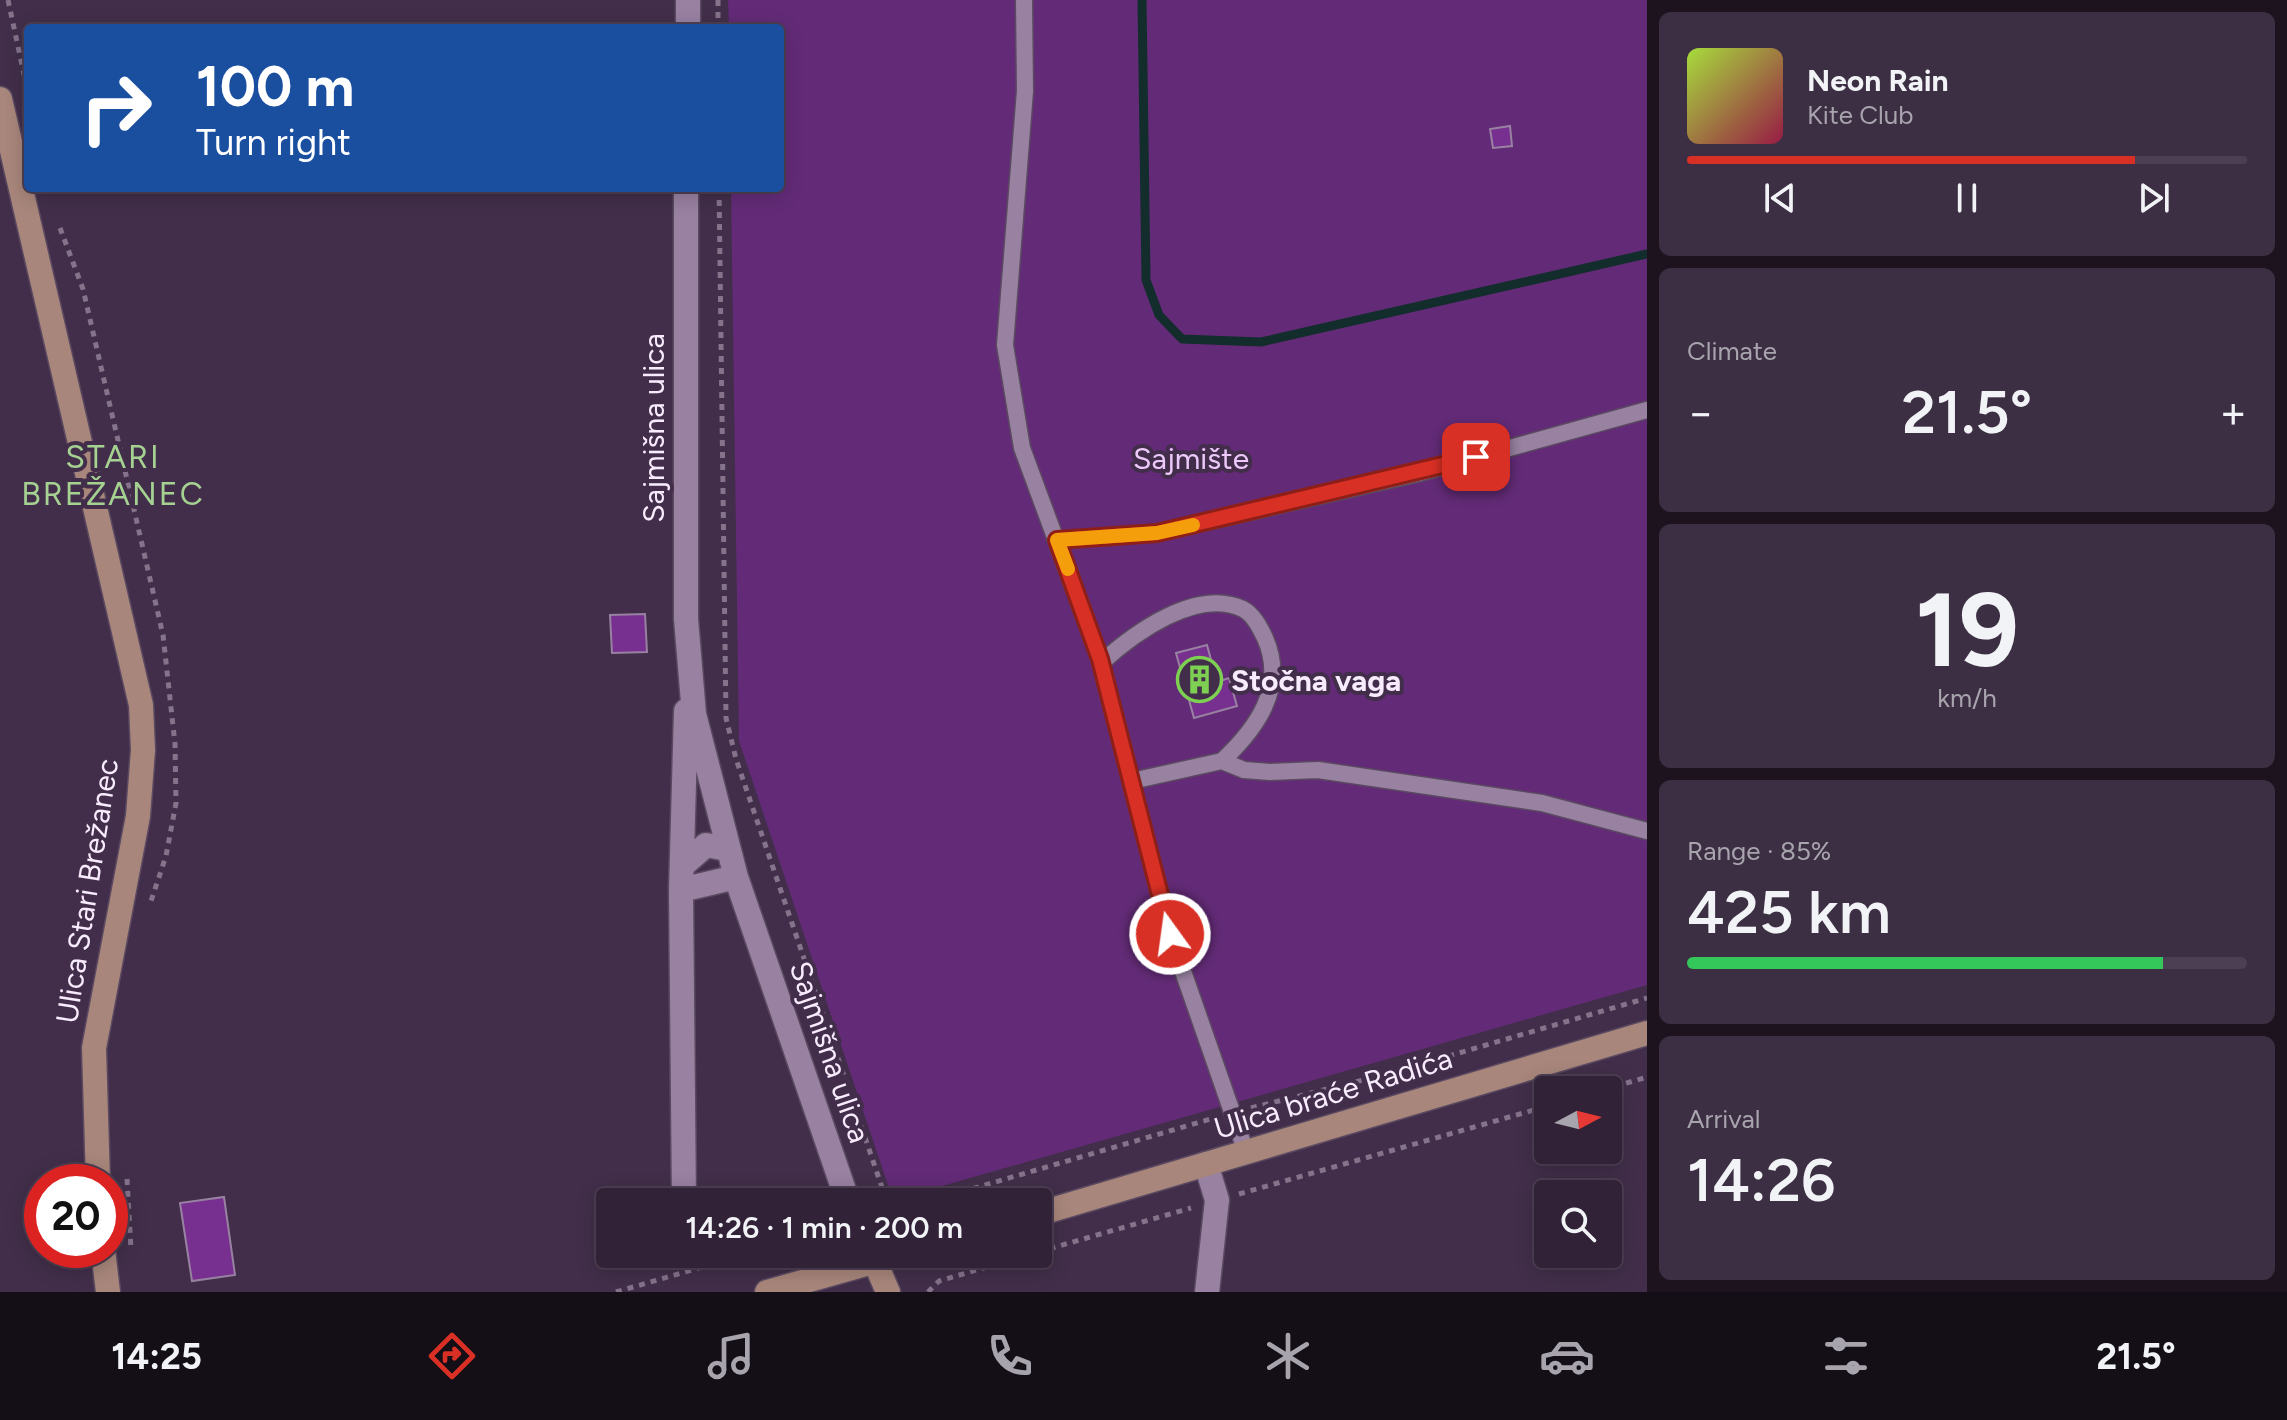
<!DOCTYPE html>
<meta charset="utf-8">
<style>
:root{--surface:#322238;--page:#3d2f43;--text:#f1f3f6;--muted:#a8a4ae;--line:#4d3f53;--accent:#d93025}
body{margin:0;font-family:Figtree,sans-serif;background:var(--page);color:var(--text);height:100vh;display:flex;flex-direction:column;font-size:30px;white-space:nowrap}
*{box-sizing:border-box;margin:0}
p{font-size:26px;color:var(--muted)}
.icon{flex:none;width:44px;height:44px;fill:none;stroke:currentColor;stroke-width:2;stroke-linecap:round;stroke-linejoin:round}
.map{position:relative;flex:1;overflow:hidden}
.sheet{display:flex;flex-direction:column;gap:12px;padding:12px;background:#1c131f;width:640px}
.sheet>*{flex:none}
.banner{position:absolute;left:24px;top:24px;width:760px;height:168px;border-radius:8px;box-shadow:0 4px 20px #0003,0 0 0 2px var(--line);background:#1a4fa0;color:#fff;overflow:hidden}
.needle{width:52px;rotate:83deg}
.buttons{position:absolute;left:1534px;top:1076px;display:grid;gap:16px}
.buttons a{display:grid;place-items:center;width:88px;height:88px;border-radius:8px;background:var(--surface);box-shadow:0 4px 20px #0003,0 0 0 2px var(--line);font-size:40px}
.speed{position:absolute;left:24px;top:1164px;display:flex;gap:16px;font-size:40px;font-weight:700;text-align:center}
.speed>*{display:grid;place-content:center;width:104px;height:104px;border-radius:50%;background:var(--surface);box-shadow:0 4px 20px #0003,0 0 0 2px var(--line);line-height:1}
.speed .limit{border:12px solid #d22;background:#fff;color:#111}
.pin{position:absolute;display:grid;place-items:center;width:68px;height:68px;color:#fff;margin:-34px;border-radius:16px;box-shadow:0 4px 12px #0006}
.me{position:absolute;width:88px;margin:-44px;rotate:346deg;stroke-linejoin:round;filter:drop-shadow(0 0 6px #0008)}
.turn{display:flex;align-items:center;gap:28px;height:168px;padding:0 40px;font-size:36px}
.turn .icon{width:104px;height:104px;stroke-width:2.5}
.turn b{display:block;font-size:56px;line-height:68px}
.big{font-size:60px;font-weight:600;line-height:1.1}
.sheet .tile{flex:1;display:flex;flex-direction:column;justify-content:center;gap:12px;min-width:0;padding:0 28px;border-radius:12px;background:var(--page)}
.sheet .dial{align-items:center;gap:0}
.dial b{font-size:104px;line-height:1}
.song{display:flex;align-items:center;gap:24px}
.cover{width:96px;height:96px;border-radius:12px;background:linear-gradient(135deg,hsl(80 70% 55%),hsl(340 70% 35%))}
.played{height:8px;border-radius:4px;background:linear-gradient(90deg,var(--accent) 80%,var(--line) 80%)}
.keys{display:flex;justify-content:space-around;direction:ltr}
.heat{display:flex;justify-content:space-between;align-items:center;font-size:44px;direction:ltr}
.charge{height:12px;border-radius:6px;background:linear-gradient(90deg,#34c759 85%,var(--line) 0)}
.trip{position:absolute;left:596px;top:1188px;width:456px;height:80px;border-radius:8px;background:var(--surface);box-shadow:0 4px 20px #0003,0 0 0 2px var(--line);font-weight:600;line-height:80px;text-align:center}
.dock{display:flex;height:128px;justify-content:space-around;align-items:center;background:#140e16;color:var(--muted)}
.dock .icon{width:56px;height:56px}
.dock .selected{color:var(--accent)}
.dock b{font-size:36px;color:var(--text)}
main{display:flex;flex:1;min-height:0}
.map>svg:first-child{display:block}
.green{fill:#632b77}
.lines{fill:none;stroke-linecap:round;stroke-linejoin:round}
.stream{stroke:#132d2d;stroke-width:9}
.building{fill:#772f90;stroke:#9881a1;stroke-width:2}
.lane-casing{stroke:#5a4960;stroke-width:19}
.street-casing{stroke:#5a4960;stroke-width:27}
.secondary-casing{stroke:#5a4960;stroke-width:27}
.path{stroke:#84738b;stroke-width:5;stroke-dasharray:6 6;stroke-linecap:butt}
.lane{stroke:#9881a1;stroke-width:16}
.street{stroke:#9881a1;stroke-width:24}
.secondary{stroke:#a8867b;stroke-width:24}
.route-casing{stroke:#8d1f18;stroke-width:20}
.route{stroke:#d93025;stroke-width:14}
.slow{stroke:#f59e0b;stroke-width:14}
.labels{text-anchor:middle;dominant-baseline:central;stroke-width:8;stroke-linejoin:round;paint-order:stroke}
.street-label{font-size:30px;fill:#f8ebfd;stroke:#422e4a}
.park-label{font-size:30px;fill:#ecc9fa;stroke:#422e4a}
.poi-label{font-size:30px;font-weight:bold;fill:#f8ebfd;stroke:#422e4a;text-anchor:start}
.neighbourhood-label{font-size:32px;letter-spacing:2px;fill:#a5d191;stroke:#422e4a}
</style>
<main>
<div class="map">
<svg width="1647" height="1292" viewBox="0 0 1647 1292">
<rect width="100%" height="100%" fill="#422e4a"/>
<!-- green -->
<path class="green" d="M 728,0 L 1647,0 L 1647,985 L 893,1200 L 739,741 L 731,188 L 780,188 L 780,28 L 729,28 Z"/>
<g class="lines">
<!-- stream -->
<path class="stream" d="M 1142,0 L 1146,280 L 1159,315 L 1182,339 L 1261,342 L 1647,254"/>
</g>
<!-- building -->
<path class="building" d="M 1510,126 L 1512,146 L 1493,148 L 1490,129 Z
M 645,614 L 647,652 L 612,653 L 610,615 Z
M 1207,645 L 1217,682 L 1229,678 L 1237,706 L 1194,718 L 1176,653 Z
M 224,1197 L 235,1275 L 192,1281 L 180,1203 Z"/>
<g class="lines">
<defs>
<path id="lane" d="M 1024,0 L 1025,91 L 1005,345 L 1022,448 L 1100,659 L 1170,934 L 1246,1152
M 1057,540 L 1157,533 L 1419,473 L 1647,410
M 1101,663 C 1133,634 1196,587 1243,609 C 1254,615 1260,628 1265,638 C 1287,688 1256,729 1222,761
M 1132,781 L 1222,761 L 1244,770 L 1270,772 L 1318,770 L 1542,803 L 1647,831"/>
<path id="street" d="M 688,28 L 688,0
M 686,188 L 686,619 L 694,714 L 736,877 L 848,1202
M 682,866 L 706,845 L 727,849
M 681,890 L 736,877
M 1206,1164 L 1217,1200 L 1207,1292
M 684,1202 L 681,890 L 686,711"/>
<path id="secondary" d="M 0,99 L 141,705 L 143,750 L 138,816 L 94,1048 L 98,1182
M 1038,1214 L 1647,1033
M 103,1250 L 108,1292
M 875,1262 L 888,1292
M 767,1292 L 901,1254"/>
</defs>
<!-- lane casing -->
<use href="#lane" class="lane-casing"/>
<!-- street casing -->
<use href="#street" class="street-casing"/>
<!-- secondary casing -->
<use href="#secondary" class="secondary-casing"/>
<!-- path -->
<path class="path" d="M 8,0 L 28,93
M 718,0 L 718,28
M 719,188 L 726,718 L 736,759 L 887,1202
M 60,228 L 83,289 L 163,635 L 175,744 L 176,803 L 166,856 L 150,904
M 1603,1090 L 1647,1077
M 1251,1108 L 1387,1074 L 1647,998
M 127,1179 L 131,1249
M 1239,1194 L 1548,1106
M 927,1202 L 1214,1118
M 1038,1252 L 1191,1208
M 616,1292 L 747,1254
M 928,1292 L 939,1281 L 1031,1254"/>
<!-- lane -->
<use href="#lane" class="lane"/>
<!-- street -->
<use href="#street" class="street"/>
<!-- secondary -->
<use href="#secondary" class="secondary"/>
</g>
<g class="lines">
<defs>
<path id="route" d="M 1170,934 L 1100,659 L 1057,540 L 1157,533 L 1476,457"/>
</defs>
<!-- route casing -->
<use href="#route" class="route-casing"/>
<!-- route -->
<use href="#route" class="route"/>
<!-- slow -->
<path class="slow" d="M 1068,569 L 1057,540 L 1157,533 L 1193,525"/>
</g>
<!-- icons -->
<defs>
<symbol id="building-ring" viewBox="-11 -11 22 22"><circle r="9.5" fill="#422e4a" stroke="#7ed053" stroke-width="1.5"/><path d="M-4-6H4V6H1V3H-1V6H-4ZM-2.5-4.3h1.7v1.8h-1.7ZM.8-4.3h1.7v1.8H.8ZM-2.5-1h1.7V.8h-1.7ZM.8-1h1.7V.8H.8Z" fill="#7ed053"/></symbol>
</defs>
<g fill-rule="evenodd">
<use href="#building-ring" x="1174" y="654" width="51" height="51"/>
</g>
<g class="labels">
<!-- street labels -->
<g class="street-label">
<text transform="translate(653 428) rotate(-90)">Sajmišna ulica</text>
<text transform="translate(87 891) rotate(-81)">Ulica Stari Brežanec</text>
<text transform="translate(830 1052) rotate(71)">Sajmišna ulica</text>
<text transform="translate(1333 1093) rotate(-17)">Ulica braće Radića</text>
</g>
<!-- park labels -->
<g class="park-label">
<text x="1191" y="458">Sajmište</text>
</g>
<!-- poi labels -->
<g class="poi-label">
<text x="1231" y="680">Stočna vaga</text>
</g>
<!-- neighbourhood labels -->
<g class="neighbourhood-label">
<text x="113" y="457">STARI<tspan x="113" dy="37">BREŽANEC</tspan></text>
</g>
</g>
</svg>
<div class="buttons">
<a><svg class="needle" viewBox="-14 -14 28 28"><path d="M0-13l5 13h-10z" fill="#e53935"/><path d="M0 13l5-13h-10z" fill="#a8a4ae"/></svg></a>
<a><svg class="icon" aria-label="search" viewBox="0 0 24 24"><circle cx="10" cy="10" r="6"/><path d="M15 15l6 6"/></svg></a>
</div>
<div class="speed"><div class="limit">20</div></div>
<div class="pin" style="left:1476px;top:457px;background:#d93025"><svg class="icon" aria-label="arrive" viewBox="0 0 24 24"><path d="M6 21V4h12l-3 4 3 4H6"/></svg></div>
<svg class="me" style="left:1170px;top:934px" viewBox="-20 -20 40 40"><circle r="17" fill="#d93025" stroke="#fff" stroke-width="3"/><path d="M0-11L8 9 0 5-8 9z" fill="#fff"/></svg>
<div class="trip">14:26 · 1 min · 200 m</div>
<div class="banner">
<div class="turn"><svg class="icon" aria-label="right" viewBox="0 0 24 24"><path d="M7 20v-9h11M14 6l5 5-5 5"/></svg><div><b>100 m</b>Turn right</div></div>
</div>
</div>
<section class="sheet">
<div class="tile">
<div class="song"><i class="cover"></i><div><b>Neon Rain</b><p>Kite Club</p></div></div>
<div class="played"></div>
<div class="keys"><svg class="icon" aria-label="previous" viewBox="0 0 24 24"><path d="M18 5L8 12l10 7zM5 5v14"/></svg><svg class="icon" aria-label="pause" viewBox="0 0 24 24"><path d="M8 5v14M16 5v14"/></svg><svg class="icon" aria-label="next" viewBox="0 0 24 24"><path d="M6 5l10 7-10 7zM19 5v14"/></svg></div>
</div>
<div class="tile"><p>Climate</p>
<div class="heat"><a>−</a><b class="big">21.5°</b><a>+</a></div>
</div>
<div class="tile dial"><b>19</b><p>km/h</p></div>
<div class="tile"><p>Range · 85%</p><b class="big">425 km</b><div class="charge"></div></div>
<div class="tile"><p>Arrival</p><b class="big">14:26</b></div>
</section>
</main>
<nav class="dock">
<b>14:25</b>
<svg class="icon selected" aria-label="directions" viewBox="0 0 24 24"><path d="M12 3l9 9-9 9-9-9zM9 14v-3h6M13 9l2 2-2 2"/></svg>
<svg class="icon" aria-label="music" viewBox="0 0 24 24"><path d="M9 18V5l10-2v13"/><circle cx="6" cy="18" r="3"/><circle cx="16" cy="16" r="3"/></svg>
<svg class="icon" aria-label="phone" viewBox="0 0 24 24"><path d="M5 4h4l2 5-3 2q2 4 5 5l2-3 5 2v4C11 20 4 13 5 4z"/></svg>
<svg class="icon" aria-label="climate" viewBox="0 0 24 24"><path d="M12 3v18M4 7l16 10M4 17L20 7"/></svg>
<svg class="icon" aria-label="car" viewBox="0 0 24 24"><path d="M5 17H2v-5l4-1 3-4h7l3 4 3 1v5h-3M9 17h6M6 11h13"/><circle cx="7" cy="17" r="2"/><circle cx="17" cy="17" r="2"/></svg>
<svg class="icon" aria-label="filters" viewBox="0 0 24 24"><path d="M4 7h16M4 17h16"/><circle cx="9" cy="7" r="2"/><circle cx="15" cy="17" r="2"/></svg>
<b>21.5°</b>
</nav>
